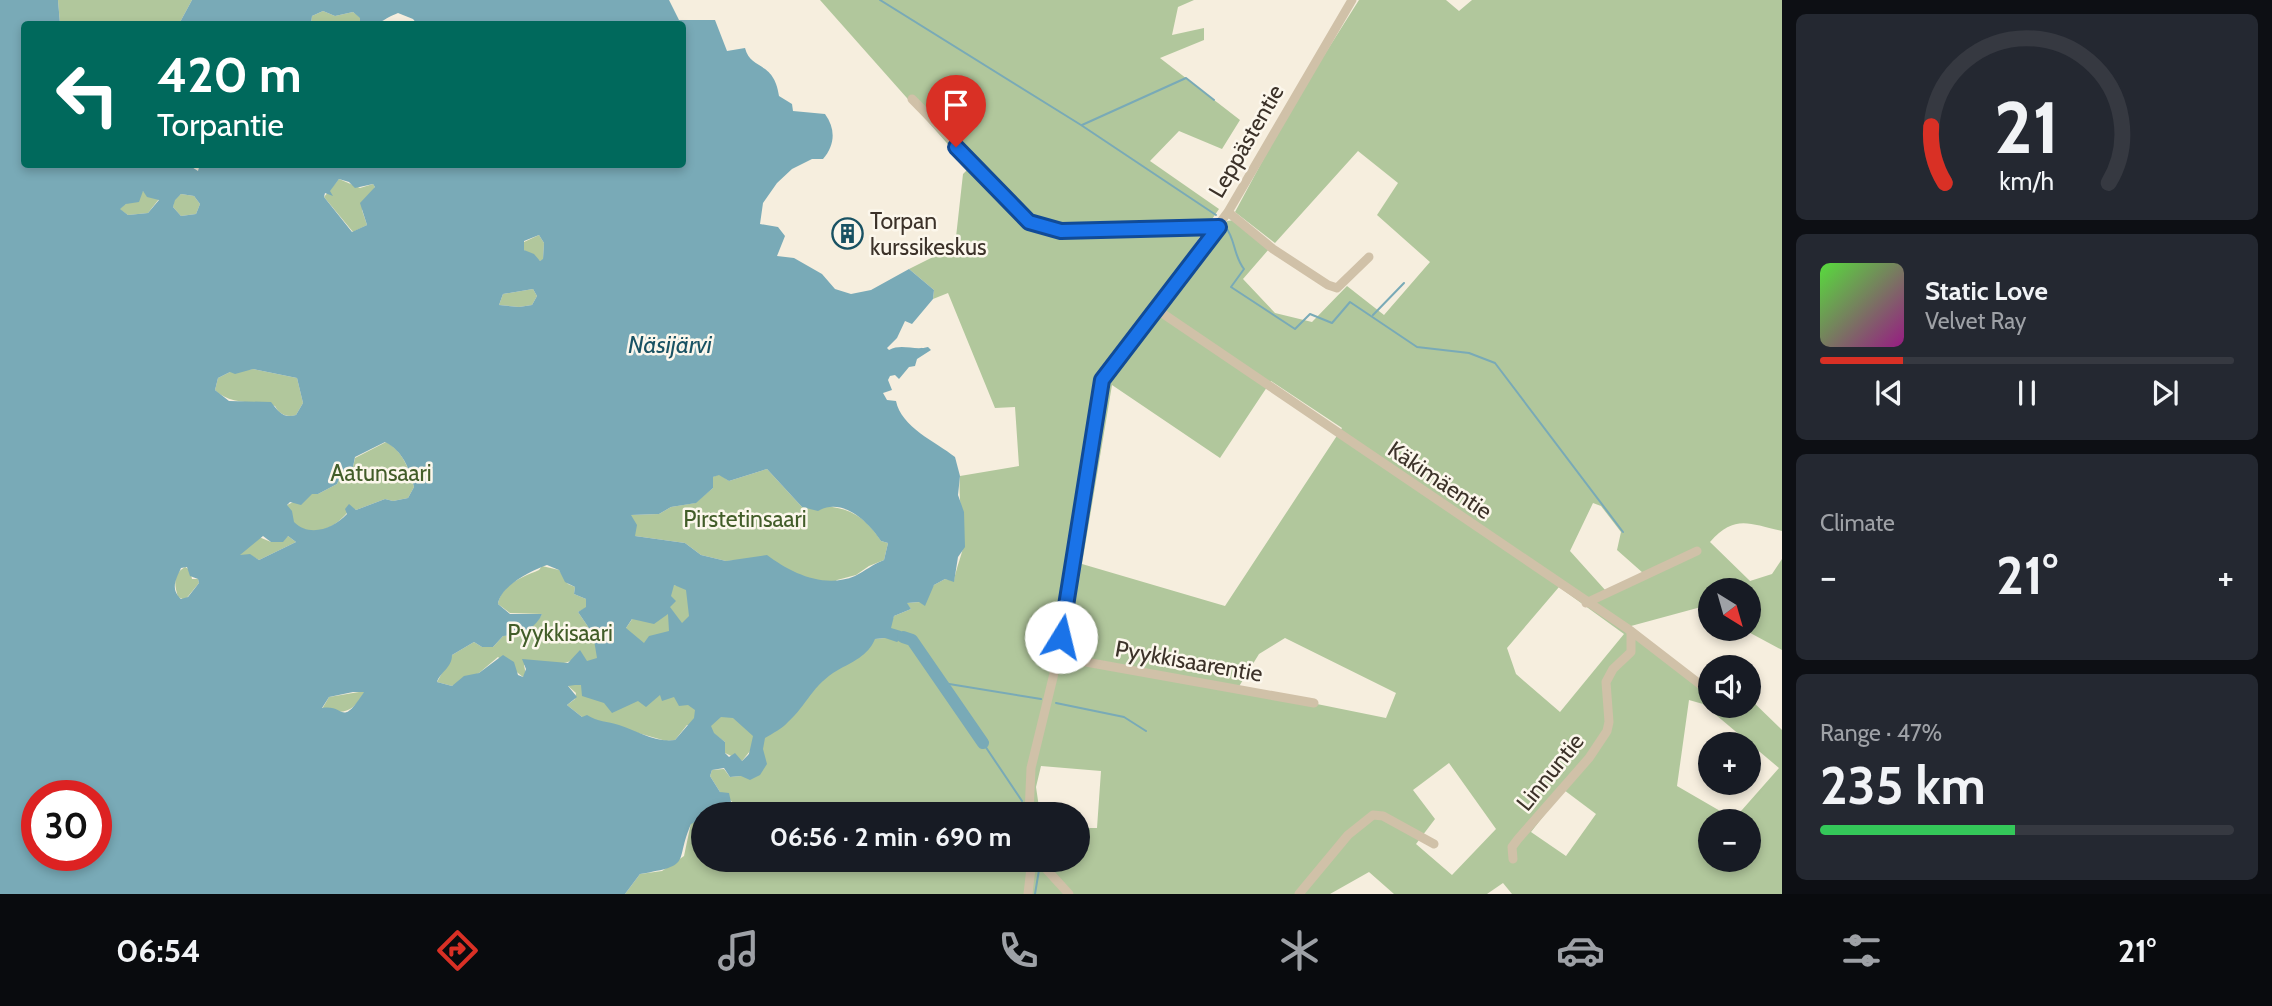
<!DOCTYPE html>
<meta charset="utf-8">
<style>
:root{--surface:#171b24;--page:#242831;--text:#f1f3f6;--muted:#9ea1a6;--line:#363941;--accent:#d93025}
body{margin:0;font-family:Cabin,sans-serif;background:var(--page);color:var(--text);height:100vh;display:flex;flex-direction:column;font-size:26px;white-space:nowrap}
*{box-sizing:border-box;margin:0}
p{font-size:23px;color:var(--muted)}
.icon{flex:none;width:38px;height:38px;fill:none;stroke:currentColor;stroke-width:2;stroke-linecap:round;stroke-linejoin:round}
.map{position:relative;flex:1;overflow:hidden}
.drawer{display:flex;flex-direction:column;gap:14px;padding:14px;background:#0d0f14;width:490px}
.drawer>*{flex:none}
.banner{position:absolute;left:21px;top:21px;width:665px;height:147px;border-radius:7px;box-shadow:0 4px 10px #0003;background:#00695c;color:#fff;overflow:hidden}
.needle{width:46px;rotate:143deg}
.buttons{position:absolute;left:1698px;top:578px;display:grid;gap:14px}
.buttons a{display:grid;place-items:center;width:63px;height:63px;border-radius:50%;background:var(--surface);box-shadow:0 4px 10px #0003;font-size:35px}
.speed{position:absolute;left:21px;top:780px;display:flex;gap:14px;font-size:35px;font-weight:700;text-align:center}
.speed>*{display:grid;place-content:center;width:91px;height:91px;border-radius:50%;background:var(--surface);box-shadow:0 4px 10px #0003;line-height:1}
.speed .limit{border:10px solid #d22;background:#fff;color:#111}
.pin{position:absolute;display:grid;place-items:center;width:60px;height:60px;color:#fff;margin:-72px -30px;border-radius:50% 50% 50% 0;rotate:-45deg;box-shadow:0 0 7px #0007}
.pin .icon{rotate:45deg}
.me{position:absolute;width:77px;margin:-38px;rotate:9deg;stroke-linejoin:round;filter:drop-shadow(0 0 5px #0008)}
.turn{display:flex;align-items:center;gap:24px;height:147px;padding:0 21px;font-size:32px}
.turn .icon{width:91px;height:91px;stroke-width:2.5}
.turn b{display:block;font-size:49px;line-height:60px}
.big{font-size:52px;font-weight:800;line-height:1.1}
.drawer .widget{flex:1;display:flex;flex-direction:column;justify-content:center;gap:10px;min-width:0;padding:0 24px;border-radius:10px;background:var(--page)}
.drawer .dial{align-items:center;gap:0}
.dial svg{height:182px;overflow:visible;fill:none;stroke:var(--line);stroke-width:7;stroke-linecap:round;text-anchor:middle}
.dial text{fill:var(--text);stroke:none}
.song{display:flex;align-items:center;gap:21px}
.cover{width:84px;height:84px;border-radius:10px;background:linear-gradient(135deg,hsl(110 70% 55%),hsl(310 70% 35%))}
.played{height:7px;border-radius:4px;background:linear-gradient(90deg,var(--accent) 20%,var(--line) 20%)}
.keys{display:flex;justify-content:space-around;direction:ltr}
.heat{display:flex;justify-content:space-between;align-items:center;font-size:38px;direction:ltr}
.charge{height:10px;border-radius:5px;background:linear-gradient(90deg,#34c759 47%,var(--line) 0)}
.trip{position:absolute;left:691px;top:802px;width:399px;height:70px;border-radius:35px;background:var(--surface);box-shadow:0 4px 10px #0003;font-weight:800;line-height:70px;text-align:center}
.tabs{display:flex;height:112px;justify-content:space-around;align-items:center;background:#090b0e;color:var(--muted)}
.tabs .icon{width:49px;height:49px}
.tabs .on{color:var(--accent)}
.tabs b{font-size:32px;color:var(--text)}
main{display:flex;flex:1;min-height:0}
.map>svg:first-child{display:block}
.green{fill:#b1c79c;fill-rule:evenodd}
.water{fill:#79aab7;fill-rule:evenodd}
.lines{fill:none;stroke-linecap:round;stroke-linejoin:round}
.stream{stroke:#79aab7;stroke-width:2}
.river{stroke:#79aab7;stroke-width:12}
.street{stroke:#d0c1a8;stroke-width:9}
.route-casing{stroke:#114b97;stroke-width:18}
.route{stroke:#1a73e8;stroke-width:12}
.labels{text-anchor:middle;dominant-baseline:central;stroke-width:5;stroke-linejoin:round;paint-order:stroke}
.street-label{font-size:23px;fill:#3c3229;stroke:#fcf7ec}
.poi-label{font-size:23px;fill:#3c3229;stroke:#fcf7ec;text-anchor:start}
.park-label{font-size:23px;fill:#425d29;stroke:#fcf7ec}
.water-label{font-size:24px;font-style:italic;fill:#195263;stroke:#fcf7ec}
</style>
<main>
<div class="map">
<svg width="1782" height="894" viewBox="0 0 1782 894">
<rect width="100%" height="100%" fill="#f6eede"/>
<!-- green -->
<path class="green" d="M 58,0 L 192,0 L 179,24 L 60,24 Z
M 820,0 L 1194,0 L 1178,7 L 1172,35 L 1204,28 L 1204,40 L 1160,58 L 1240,120 L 1222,149 L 1179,131 L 1150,161 L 1219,209 L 1157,299 L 1165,304 L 1227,221 L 1234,220 L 1269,249 L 1243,279 L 1275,313 L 1312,322 L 1347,286 L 1384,315 L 1430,262 L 1377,215 L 1398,183 L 1358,151 L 1275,243 L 1235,212 L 1292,106 L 1359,0 L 1446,0 L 1459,11 L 1472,0 L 1782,0 L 1782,531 C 1749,524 1735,514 1710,542 L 1750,581 L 1772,574 L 1782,559 L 1782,650 L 1741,628 L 1748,628 L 1748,590 L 1710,590 L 1710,612 L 1701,607 L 1631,626 L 1703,683 L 1710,685 L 1710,705 L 1748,705 L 1748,697 L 1782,730 L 1782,894 L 1512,894 L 1503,883 L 1487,894 L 1394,894 L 1369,872 L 1330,894 L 625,894 L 640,874 L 662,871 L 684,856 L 691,823 L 703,818 L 704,859 L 1078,859 L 1078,828 L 1097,828 L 1101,771 L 1041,766 L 1036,787 L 1040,814 L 733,814 L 740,808 L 720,792 L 710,776 L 712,770 L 724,769 L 730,777 L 741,776 L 750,751 L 742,761 L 725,753 L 725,742 L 713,733 L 710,726 L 687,725 L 675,740 L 666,741 L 582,717 L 567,705 L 575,699 L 576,693 L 567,685 L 580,685 L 572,660 C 557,669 542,657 524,665 L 526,675 L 523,677 L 498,657 L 479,673 L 452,686 L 437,682 L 452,655 L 474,642 L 482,647 L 493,647 L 503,636 C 520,636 534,628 542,614 L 510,613 L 498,604 C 501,584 523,577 539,570 L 542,566 L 559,570 L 568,584 L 575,587 L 574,594 L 586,599 L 586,608 L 578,612 L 593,634 L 626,628 L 653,589 L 674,585 L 875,639 L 885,638 L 894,616 L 911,609 L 906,603 L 920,602 L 934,585 L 945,579 L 954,581 C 955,573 964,547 964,544 C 963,521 958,498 960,476 L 1019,466 L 1015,407 L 995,408 L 948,293 L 933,299 L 934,290 L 909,269 L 955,246 L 963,174 L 969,168 ZM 1271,381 L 1342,428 L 1225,606 L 1082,564 L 1112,385 L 1220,458 ZM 1593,503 L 1601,506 L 1621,532 L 1617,550 L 1643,573 L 1606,591 L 1570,551 ZM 1559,587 L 1624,634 L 1560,712 L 1516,674 L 1507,648 ZM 1285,638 L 1396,693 L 1386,718 L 1238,688 L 1259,654 ZM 1689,700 L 1703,704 L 1779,768 L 1734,819 L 1677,786 ZM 1449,763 L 1496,829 L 1452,875 L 1416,844 L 1435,819 L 1413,790 ZM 1564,790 L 1596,814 L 1566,856 L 1531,832 ZM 1710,821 L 1748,821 L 1748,859 L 1710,859 Z
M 323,11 L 335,16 L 353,12 L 361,18 L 360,24 L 364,24 L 311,24 L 312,16 Z
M 339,179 L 360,188 L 373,184 L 375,187 L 362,210 L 367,225 L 353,232 L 324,197 Z
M 143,191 L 159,199 L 148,213 L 128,215 L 119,209 Z
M 181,194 L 194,196 L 200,204 L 196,214 L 181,216 L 173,207 L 174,200 Z
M 539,235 L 544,243 L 543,260 L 540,261 L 524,250 L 524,242 Z
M 533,289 L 537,296 L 532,305 L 519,307 L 499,305 L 503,294 Z
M 253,369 L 297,378 L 303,403 L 296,415 C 287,418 279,414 275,406 C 254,400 231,406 215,390 L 218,378 L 230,372 Z
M 386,442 C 403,451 409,469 414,487 L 408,498 L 393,501 L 385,499 L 356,510 L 351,507 C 341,524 316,540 297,526 C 290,521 289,513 287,505 L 314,492 L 318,494 L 337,484 L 340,477 L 353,467 L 355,458 Z
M 767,469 L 802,507 C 838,504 861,509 881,541 L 888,543 L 884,560 L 869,566 L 856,575 L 837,580 L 816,598 L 741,560 L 726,561 L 701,555 L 685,543 L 635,536 L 630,515 L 659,514 L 671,507 L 695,503 L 713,488 L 713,477 L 719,474 L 729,481 Z
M 288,536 L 296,542 L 259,560 L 250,555 L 239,555 L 259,537 L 271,542 Z
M 185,567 L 190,570 L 192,579 L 198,579 L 199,583 L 185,600 L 178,597 C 174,584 173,574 185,567 Z
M 365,691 C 353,712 346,715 322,709 L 329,697 Z"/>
<!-- water -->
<path class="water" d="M 0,0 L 58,0 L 60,24 L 24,24 L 24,164 L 187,164 L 198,171 L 200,164 L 239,167 L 253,164 L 682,164 L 682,24 L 417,24 L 413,19 L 398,13 C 380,20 382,26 360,24 L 360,18 L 353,12 L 335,16 L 323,11 L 312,16 L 311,24 L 179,24 L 192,0 L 669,0 L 679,20 L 715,20 L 727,51 L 745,48 C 751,71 774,60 779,96 L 792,104 L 793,111 L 825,114 C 836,129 835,145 823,159 L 812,159 L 792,169 L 777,183 L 763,203 L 760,224 L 778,227 L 785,236 L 777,256 L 794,258 L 822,274 L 835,289 L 851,294 L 871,290 L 909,269 L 934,290 L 933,299 L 912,324 L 905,321 L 897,338 L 887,348 L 889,350 C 902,343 914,351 928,347 L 931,350 L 917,359 L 915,366 L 909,367 L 899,379 L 895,375 L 890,376 L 888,380 L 892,390 L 883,393 L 887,400 L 896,401 C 901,427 936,442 955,457 L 960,476 L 958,495 L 964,512 L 965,547 L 958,557 L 954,582 L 945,579 L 934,585 L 925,606 L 919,602 L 907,603 L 911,609 L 894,616 L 891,628 L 901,631 L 903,637 L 897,642 L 885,638 L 875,639 C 868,656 852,662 838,670 C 812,685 807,705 788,722 C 782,729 773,733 765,738 L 763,749 L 767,764 L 760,775 L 750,780 L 741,776 L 730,777 L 724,768 L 712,770 L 710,776 L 720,792 L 729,793 L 731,802 L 740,808 L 733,814 L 704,814 L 703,818 L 691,824 C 674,863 694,865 640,874 L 625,894 L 0,894 ZM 339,179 L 349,182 L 355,188 L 373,184 L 375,187 L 360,203 L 367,225 L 352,232 L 324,197 L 325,193 L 333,196 L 330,191 ZM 143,191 L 147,197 L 159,200 L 148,213 L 128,215 L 120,209 L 126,204 L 139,202 ZM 181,194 L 194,196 L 200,204 L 196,214 L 181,216 L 173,207 L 175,200 ZM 539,235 L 544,243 L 543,259 L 540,261 L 534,254 L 524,250 L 524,241 ZM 533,289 L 537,296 L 532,305 L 519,307 L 499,305 L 503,294 ZM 253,369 L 297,378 L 303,403 L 296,415 C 283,419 278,411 271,402 L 229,401 L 215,390 L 218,378 L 230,372 L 235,374 ZM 385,442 C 403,451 409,468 414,487 L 408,498 L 393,501 L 385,499 L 356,510 L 349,504 L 345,509 L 347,514 C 334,528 310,538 294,522 L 292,511 L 287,505 L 290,502 L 301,505 L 312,494 L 318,494 L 337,484 L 340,477 L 353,467 L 355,457 ZM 767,469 L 802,507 L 818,511 C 842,497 868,521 881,541 L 888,543 L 884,560 C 873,564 865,571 855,576 C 824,589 791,573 767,555 L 726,561 L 701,555 L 685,543 L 635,536 L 637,525 L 631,515 L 659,514 L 671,507 L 696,503 L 713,488 L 713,477 L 719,475 L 729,481 ZM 263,536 L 271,542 L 283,542 L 288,536 L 296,542 L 259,560 L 250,554 L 240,555 ZM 547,565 L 559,570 L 565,582 L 575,587 L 574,594 L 586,599 L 586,607 L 578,612 L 593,634 L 597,658 L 587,661 L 580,650 L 568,663 L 522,659 L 526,669 L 523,677 L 518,675 L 514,662 L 503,655 L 479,673 L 464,676 L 452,686 L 437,682 C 440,672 452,668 452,655 L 474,642 L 482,647 L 493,647 L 503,636 C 518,636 536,629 542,614 L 510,614 L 498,604 C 500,586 532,570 547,565 ZM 187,567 L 190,576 L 198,579 L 199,583 L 188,597 L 181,599 C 170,589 176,579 181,568 ZM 674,585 L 686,590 L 689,616 L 682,623 L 670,607 L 676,601 L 671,596 ZM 668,614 L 669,631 L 649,636 L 644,643 L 626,628 L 632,619 L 654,624 ZM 575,685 L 581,685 L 582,696 L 604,703 L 612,713 L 638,701 L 646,707 L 660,695 L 662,701 L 674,697 L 679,706 L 688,705 L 695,710 L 694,718 L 675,740 C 655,743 638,731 619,725 C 607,721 598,722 587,715 L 582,717 L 567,705 L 577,697 L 568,686 ZM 353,692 L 364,692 C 340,729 346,704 322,708 L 329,697 ZM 721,717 L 733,718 L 753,736 L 749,754 L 742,761 L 735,753 L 729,757 L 725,753 L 725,742 L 714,733 L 711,726 ZM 37,796 L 96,796 L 96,856 L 37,856 Z"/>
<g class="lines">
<!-- stream -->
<path class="stream" d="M 880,0 L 1081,125 L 1216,215
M 1082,125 L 1186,78 L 1214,100
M 1225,226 C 1236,240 1233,255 1244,269 L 1231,287 L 1295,329 L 1310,314 L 1332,323 L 1350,302 L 1417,347 L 1469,353 L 1495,363 L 1623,532
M 1373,315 L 1404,283
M 943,683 L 1041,699
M 1056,703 L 1124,717 L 1146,731
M 983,743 L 1022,801
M 1035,810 L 1036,814
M 1035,894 L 1039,870"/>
<!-- river -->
<path class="river" d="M 903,637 L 912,640 L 983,743"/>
<!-- street -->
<path class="street" d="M 912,99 L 1036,226 L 1061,231 L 1219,227
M 1228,212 L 1273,249 L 1328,285 L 1337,288 L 1369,257
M 1156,309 L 1631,631 L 1701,685
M 1586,603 L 1697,551
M 1058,657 L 1314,703
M 1029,814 L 1031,768 L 1058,657 L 1102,380 L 1228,212 L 1352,0
M 1037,859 L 1069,894
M 1513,859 L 1512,847 L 1518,839 L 1589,758 L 1607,731 L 1609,722 L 1606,682 L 1613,669 L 1631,652 L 1631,631
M 1028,894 L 1032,859
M 1299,894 L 1348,835 L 1373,815 L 1383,816 L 1434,844"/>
</g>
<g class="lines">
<defs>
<path id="route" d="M 956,147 L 1029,222 L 1061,231 L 1219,227 L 1102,380 L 1061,637"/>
</defs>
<!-- route casing -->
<use href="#route" class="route-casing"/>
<!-- route -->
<use href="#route" class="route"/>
</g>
<!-- icons -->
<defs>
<symbol id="building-ring" viewBox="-11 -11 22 22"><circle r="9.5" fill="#fcf7ec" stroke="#195263" stroke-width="1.5"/><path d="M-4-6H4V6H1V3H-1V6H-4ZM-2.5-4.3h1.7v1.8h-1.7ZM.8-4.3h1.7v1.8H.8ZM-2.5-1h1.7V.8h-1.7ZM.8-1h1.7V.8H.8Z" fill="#195263"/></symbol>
</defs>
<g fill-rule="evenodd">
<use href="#building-ring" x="830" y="216" width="35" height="35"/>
</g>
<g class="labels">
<!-- street labels -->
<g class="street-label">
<text transform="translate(1246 141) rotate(-60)">Leppästentie</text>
<text transform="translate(1440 480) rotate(34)">Käkimäentie</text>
<text transform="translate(1189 661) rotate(10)">Pyykkisaarentie</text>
<text transform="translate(1550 772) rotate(-51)">Linnuntie</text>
</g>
<!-- poi labels -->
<g class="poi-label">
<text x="870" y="221">Torpan<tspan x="870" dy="26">kurssikeskus</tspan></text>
</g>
<!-- park labels -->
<g class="park-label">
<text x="381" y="473">Aatunsaari</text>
<text x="745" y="519">Pirstetinsaari</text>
<text x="560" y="633">Pyykkisaari</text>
</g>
<!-- water labels -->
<g class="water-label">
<text x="670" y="344">Näsijärvi</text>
</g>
</g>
</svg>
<div class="buttons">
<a><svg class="needle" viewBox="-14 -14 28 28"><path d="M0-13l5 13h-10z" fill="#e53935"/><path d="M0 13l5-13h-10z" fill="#9ea1a6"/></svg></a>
<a><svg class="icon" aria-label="sound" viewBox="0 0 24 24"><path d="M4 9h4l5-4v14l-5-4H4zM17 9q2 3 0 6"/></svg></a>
<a>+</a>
<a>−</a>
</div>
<div class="speed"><div class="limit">30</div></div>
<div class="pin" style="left:956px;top:147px;background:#d93025"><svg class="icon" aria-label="arrive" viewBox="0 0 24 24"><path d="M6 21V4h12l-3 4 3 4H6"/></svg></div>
<svg class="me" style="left:1061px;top:637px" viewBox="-20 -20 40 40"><circle r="19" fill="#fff"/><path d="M0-13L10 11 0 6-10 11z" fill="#1a73e8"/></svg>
<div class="trip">06:56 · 2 min · 690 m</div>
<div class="banner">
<div class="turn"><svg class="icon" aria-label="left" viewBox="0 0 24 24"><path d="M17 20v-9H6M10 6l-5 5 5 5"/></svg><div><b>420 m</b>Torpantie</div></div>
</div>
</div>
<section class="drawer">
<div class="widget dial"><svg viewBox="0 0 100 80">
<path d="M14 69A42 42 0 1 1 86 69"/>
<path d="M14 69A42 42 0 0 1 8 44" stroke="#d93025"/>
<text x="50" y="56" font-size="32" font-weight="700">21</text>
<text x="50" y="72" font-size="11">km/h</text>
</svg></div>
<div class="widget">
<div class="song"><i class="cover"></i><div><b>Static Love</b><p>Velvet Ray</p></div></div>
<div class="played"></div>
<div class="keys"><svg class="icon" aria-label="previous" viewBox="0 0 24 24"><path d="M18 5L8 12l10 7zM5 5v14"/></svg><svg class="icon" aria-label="pause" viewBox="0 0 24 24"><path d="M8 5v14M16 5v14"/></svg><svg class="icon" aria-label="next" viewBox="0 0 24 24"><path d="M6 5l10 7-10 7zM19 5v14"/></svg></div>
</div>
<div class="widget"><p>Climate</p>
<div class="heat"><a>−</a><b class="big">21°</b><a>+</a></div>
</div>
<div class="widget"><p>Range · 47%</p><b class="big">235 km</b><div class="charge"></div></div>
</section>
</main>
<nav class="tabs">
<b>06:54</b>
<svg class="icon on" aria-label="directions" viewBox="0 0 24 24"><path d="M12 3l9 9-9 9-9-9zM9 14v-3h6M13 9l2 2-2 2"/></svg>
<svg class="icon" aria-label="music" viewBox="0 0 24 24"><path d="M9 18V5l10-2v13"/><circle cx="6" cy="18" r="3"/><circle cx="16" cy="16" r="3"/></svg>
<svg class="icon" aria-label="phone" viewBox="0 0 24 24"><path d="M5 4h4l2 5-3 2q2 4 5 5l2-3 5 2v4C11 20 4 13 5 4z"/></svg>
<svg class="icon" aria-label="climate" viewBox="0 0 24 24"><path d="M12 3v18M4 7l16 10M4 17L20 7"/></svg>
<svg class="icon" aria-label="car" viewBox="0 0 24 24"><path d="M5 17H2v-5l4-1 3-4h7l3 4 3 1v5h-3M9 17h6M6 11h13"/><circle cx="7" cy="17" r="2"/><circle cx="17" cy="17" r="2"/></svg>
<svg class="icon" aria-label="filters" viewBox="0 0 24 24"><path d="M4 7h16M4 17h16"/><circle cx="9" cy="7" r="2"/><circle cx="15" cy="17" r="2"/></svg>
<b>21°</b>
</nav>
